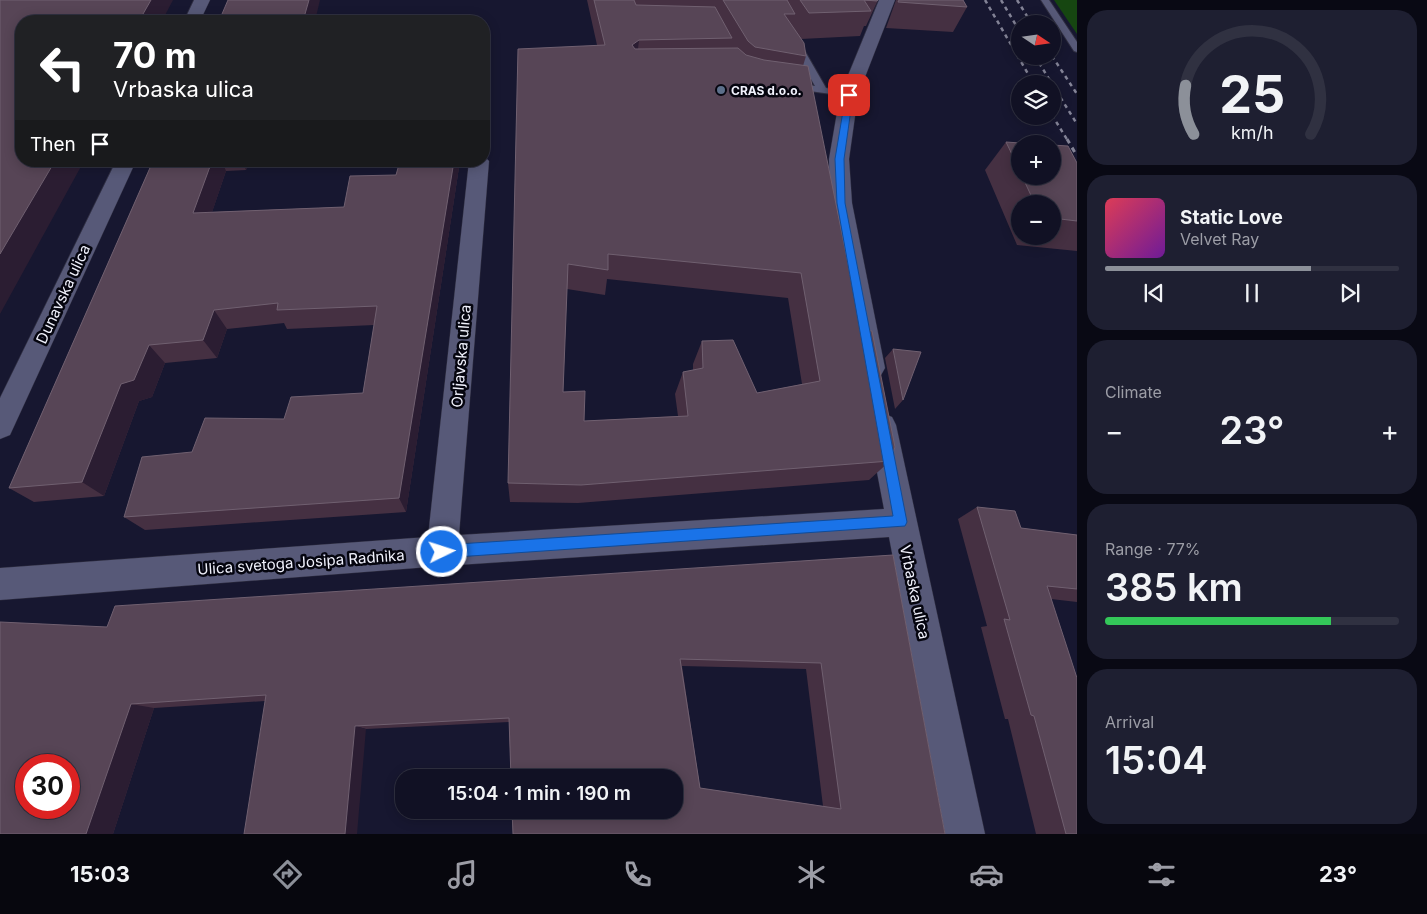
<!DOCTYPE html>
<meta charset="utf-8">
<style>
:root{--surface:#111124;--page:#1e1f31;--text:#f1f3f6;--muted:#9c9da6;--line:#303141;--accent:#8c9099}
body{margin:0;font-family:Inter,sans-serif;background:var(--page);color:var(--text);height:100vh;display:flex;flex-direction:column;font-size:19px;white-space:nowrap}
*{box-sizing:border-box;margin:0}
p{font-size:16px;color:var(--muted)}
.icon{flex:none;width:28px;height:28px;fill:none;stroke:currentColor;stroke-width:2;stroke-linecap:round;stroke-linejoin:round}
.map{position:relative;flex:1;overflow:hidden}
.details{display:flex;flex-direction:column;gap:10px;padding:10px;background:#090914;width:350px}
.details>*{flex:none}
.guide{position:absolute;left:15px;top:15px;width:475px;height:152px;border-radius:20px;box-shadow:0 2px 12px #0003,0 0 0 1px var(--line);background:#202124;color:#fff;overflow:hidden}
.needle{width:32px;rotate:103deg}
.fabs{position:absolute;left:1011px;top:15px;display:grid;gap:10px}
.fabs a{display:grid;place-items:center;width:50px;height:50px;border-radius:50%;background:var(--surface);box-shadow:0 2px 12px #0003,0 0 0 1px var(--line);font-size:25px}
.speed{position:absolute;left:15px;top:754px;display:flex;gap:10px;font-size:25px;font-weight:700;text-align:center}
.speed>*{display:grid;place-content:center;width:65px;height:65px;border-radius:50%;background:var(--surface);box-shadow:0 2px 12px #0003,0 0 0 1px var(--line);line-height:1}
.speed .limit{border:8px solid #d22;background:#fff;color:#111}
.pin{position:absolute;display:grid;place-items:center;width:42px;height:42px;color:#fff;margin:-21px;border-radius:10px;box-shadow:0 2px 8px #0006}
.me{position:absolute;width:55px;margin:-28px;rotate:86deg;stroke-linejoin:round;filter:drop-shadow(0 0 4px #0008)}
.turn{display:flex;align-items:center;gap:18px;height:105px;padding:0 15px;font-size:22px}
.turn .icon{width:65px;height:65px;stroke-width:2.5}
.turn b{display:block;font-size:35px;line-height:42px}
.then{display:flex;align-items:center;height:48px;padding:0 15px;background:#0003;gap:10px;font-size:19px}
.big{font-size:38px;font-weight:600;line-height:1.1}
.details .widget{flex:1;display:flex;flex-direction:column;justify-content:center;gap:8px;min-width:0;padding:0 18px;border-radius:20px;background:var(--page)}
.details .dial{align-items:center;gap:0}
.dial svg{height:130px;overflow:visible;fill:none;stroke:var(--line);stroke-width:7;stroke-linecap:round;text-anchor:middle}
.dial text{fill:var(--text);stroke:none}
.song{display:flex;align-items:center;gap:15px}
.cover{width:60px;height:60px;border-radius:8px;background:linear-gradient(135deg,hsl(350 70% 55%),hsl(280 70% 35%))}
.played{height:5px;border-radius:2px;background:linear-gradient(90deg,var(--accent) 70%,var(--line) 70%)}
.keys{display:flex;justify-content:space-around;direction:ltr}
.heat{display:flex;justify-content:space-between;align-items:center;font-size:28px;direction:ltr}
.charge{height:8px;border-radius:4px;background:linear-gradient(90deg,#34c759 77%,var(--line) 0)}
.trip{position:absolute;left:395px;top:769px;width:288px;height:50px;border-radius:20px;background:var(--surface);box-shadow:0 2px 12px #0003,0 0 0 1px var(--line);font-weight:600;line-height:50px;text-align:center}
.tab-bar{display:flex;height:80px;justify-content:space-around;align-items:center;background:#07070e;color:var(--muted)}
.tab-bar .icon{width:35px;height:35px}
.tab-bar .selected{color:var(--accent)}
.tab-bar b{font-size:22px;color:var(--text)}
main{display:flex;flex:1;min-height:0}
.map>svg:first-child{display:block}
.green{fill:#164611}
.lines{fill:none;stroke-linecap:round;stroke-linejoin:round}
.lane-casing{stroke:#2f2e40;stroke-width:2}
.street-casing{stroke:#2f2e40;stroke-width:1}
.lane{fill:#575978;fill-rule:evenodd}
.street{fill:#575978;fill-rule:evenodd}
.rail-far1{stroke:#838396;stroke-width:2.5;stroke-dasharray:4 4;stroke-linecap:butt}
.rail{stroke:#838396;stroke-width:3;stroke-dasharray:5 5;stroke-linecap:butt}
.wall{fill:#453042;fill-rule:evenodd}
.shaded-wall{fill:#2b1d32}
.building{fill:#574556;stroke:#706070;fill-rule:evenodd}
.route{fill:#1a73e8;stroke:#114b97}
.service-dot{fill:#5c6f8a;stroke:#05050f;stroke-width:2}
.labels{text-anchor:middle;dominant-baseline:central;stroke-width:5;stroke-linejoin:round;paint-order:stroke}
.far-poi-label{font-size:12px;font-weight:bold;fill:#f1f2fd;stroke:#05050f;text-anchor:start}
.street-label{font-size:15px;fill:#f1f2fd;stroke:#05050f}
</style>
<main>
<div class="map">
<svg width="1077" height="834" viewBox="0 0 1077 834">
<rect width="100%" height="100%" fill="#171730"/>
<!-- green -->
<path class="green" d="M 1054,0 L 1077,0 L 1077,34 Z"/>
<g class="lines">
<defs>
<path id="lane" d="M 1041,0 L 1049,0 L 1077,42 L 1077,52 L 1074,51 Z
M 794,38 L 799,41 L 826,88 L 853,93 L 854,95 L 853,97 L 788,88 L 787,86 L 792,83 L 815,86 L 789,41 Z"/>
<path id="street" d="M 194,0 L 210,0 L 200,21 L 184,21 Z
M 879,0 L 895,0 L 858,95 L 849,159 L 852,203 L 885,368 L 881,375 L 872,378 L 863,375 L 859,368 L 830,203 L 829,159 L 840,95 Z
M 484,156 L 489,161 L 459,535 L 884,509 L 868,425 L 872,417 L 882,413 L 892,417 L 896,425 L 985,834 L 945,834 L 889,537 L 442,566 L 0,600 L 0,568 L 428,537 L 469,161 L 484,161 Z
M 116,161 L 136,161 L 10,435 L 0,439 L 0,398 Z"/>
</defs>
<!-- lane casing -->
<use href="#lane" class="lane-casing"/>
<!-- street casing -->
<use href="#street" class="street-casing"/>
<!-- lane -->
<use href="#lane" class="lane"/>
<!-- street -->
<use href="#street" class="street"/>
<!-- rail-far1 -->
<path class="rail-far1" d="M 985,0 L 1034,84
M 1001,0 L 1020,32
M 1017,0 L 1032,24
M 1035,56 L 1052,84
M 1052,56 L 1077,94
M 1052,84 L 1077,124
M 1052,115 L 1068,141"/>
<!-- rail -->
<path class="rail" d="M 1067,139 L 1077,156"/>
</g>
<!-- wall -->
<path class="wall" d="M 587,0 L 878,0 L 866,26 L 864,26 L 860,36 L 801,39 L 806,56 L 803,66 L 854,293 L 890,461 L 869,480 L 578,503 L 510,502 L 508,483 L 597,45 ZM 607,279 L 788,298 L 802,384 L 757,393 L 702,341 L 693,364 L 693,370 L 683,372 L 675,394 L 678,416 L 584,421 L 563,392 L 567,289 L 605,295 Z
M 896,0 L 963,0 L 967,7 L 953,32 L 886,28 Z
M 1006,142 L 1020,144 L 1020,176 L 1052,176 L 1077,163 L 1077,251 L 1017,245 L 985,170 ZM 1020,204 L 1052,204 L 1052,236 L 1020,236 Z
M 153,161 L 250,161 L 246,170 L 226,171 L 212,212 L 344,207 L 396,175 L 400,161 L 460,161 L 406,512 L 145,530 L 124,517 L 192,452 L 363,393 L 374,325 L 287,329 L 284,323 L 227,329 L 217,358 L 165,363 L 152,397 L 139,401 L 104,496 L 34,502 L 9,488 Z
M 893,349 L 903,400 L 895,409 L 885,358 Z
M 977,507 L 1021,528 L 1077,535 L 1077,602 L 1051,599 L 1077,834 L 1036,834 L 1008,719 L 1005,719 L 981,627 L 987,626 L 958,519 Z
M 893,555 L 945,834 L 513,834 L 509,722 L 366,729 L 265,701 L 154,708 L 113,834 L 107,627 ZM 682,666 L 806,669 L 823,806 L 700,788 Z"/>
<!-- shaded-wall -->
<path class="shaded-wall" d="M 151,0 L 173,0 L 162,21 L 139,21 Z
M 309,0 L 320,0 L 315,21 L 303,21 Z
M 639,40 L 636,66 L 632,45 Z
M 55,161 L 84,161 L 0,314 L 0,254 Z
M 212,161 L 222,161 L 226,171 L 205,233 L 193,213 Z
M 242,161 L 250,161 L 246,170 Z
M 454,161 L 460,161 L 406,512 L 399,498 Z
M 214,310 L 227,329 L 217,358 L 203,340 Z
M 149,345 L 165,363 L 152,397 L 139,401 L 104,496 L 82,482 L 121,384 Z
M 131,704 L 154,708 L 113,834 L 86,834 Z
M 355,726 L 366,729 L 357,834 L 345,834 Z"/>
<!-- building -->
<path class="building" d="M 0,0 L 151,0 L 139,21 L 21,21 L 21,161 L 55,161 L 0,254 Z
M 228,0 L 309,0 L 303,21 L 219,21 Z
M 594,0 L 634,0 L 636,5 L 715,7 L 732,38 L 639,40 L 632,45 L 635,49 L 738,48 L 746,55 L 764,60 L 808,66 L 854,293 L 863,330 L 872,331 L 895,447 L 890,461 L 581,485 L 508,483 L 518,49 L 605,45 ZM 608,254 L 801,273 L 820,381 L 757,393 L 733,340 L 702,341 L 703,368 L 683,372 L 688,416 L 584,421 L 585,391 L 563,392 L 568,264 L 608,270 Z
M 723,0 L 787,0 L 795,14 L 784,14 L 804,43 L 806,56 L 755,47 L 748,41 Z
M 800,0 L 878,0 L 877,1 L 864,0 L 871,11 L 809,13 Z
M 899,0 L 963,0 L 967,7 L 898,2 Z
M 1006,142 L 1034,144 L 1020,144 L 1020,171 Z
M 1052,145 L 1068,146 L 1077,163 L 1077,221 L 1052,218 L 1052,204 L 1035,204 L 1022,176 L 1052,176 Z
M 153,161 L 212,161 L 193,213 L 344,207 L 350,176 L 396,175 L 400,161 L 454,161 L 399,498 L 124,517 L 142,457 L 192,452 L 205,418 L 284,419 L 291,397 L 363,393 L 377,306 L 277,310 L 278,303 L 214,310 L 203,340 L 149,345 L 134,380 L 121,384 L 82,482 L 9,488 Z
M 893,349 L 921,352 L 903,400 Z
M 977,507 L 1015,511 L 1021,528 L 1077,535 L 1077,589 L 1047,586 L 1077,678 L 1077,834 L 1066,834 L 1034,716 L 1031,715 L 1004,619 L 1010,620 Z
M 893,555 L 945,834 L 513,834 L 512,810 L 674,810 L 674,778 L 511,778 L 509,718 L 355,726 L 345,834 L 244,834 L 266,695 L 131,704 L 86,834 L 0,834 L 0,622 L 107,627 L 115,606 ZM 680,659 L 821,663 L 841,809 L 700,788 ZM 26,765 L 69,765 L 69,808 L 26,808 Z"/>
<!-- route -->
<path class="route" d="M 846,93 L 853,95 L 844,159 L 845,203 L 907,522 L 905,526 L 442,558 L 438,556 L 436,552 L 438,547 L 442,545 L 893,516 L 837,203 L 835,159 Z"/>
<!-- markers -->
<circle class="service-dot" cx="721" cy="90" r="5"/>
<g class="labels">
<!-- far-poi labels -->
<g class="far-poi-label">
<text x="731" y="90">CRAS d.o.o.</text>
</g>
<!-- street labels -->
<g class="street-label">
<text transform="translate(63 294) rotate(-65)">Dunavska ulica</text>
<text transform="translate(461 356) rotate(-85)">Orljavska ulica</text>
<text transform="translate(301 562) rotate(-4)">Ulica svetoga Josipa Radnika</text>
<text transform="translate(915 592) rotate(78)">Vrbaska ulica</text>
</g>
</g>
</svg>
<div class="fabs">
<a><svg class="needle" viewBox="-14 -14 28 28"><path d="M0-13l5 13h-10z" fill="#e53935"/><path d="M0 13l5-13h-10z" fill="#9c9da6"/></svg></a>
<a><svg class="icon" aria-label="layers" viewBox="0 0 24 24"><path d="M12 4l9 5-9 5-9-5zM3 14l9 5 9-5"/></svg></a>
<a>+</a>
<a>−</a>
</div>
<div class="speed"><div class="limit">30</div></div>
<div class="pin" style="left:849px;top:95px;background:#d93025"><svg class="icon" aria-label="arrive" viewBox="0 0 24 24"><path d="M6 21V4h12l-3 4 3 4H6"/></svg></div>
<svg class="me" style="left:442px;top:552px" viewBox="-20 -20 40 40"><circle r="17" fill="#1a73e8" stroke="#fff" stroke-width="3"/><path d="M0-11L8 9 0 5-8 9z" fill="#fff"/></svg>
<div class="trip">15:04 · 1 min · 190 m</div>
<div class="guide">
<div class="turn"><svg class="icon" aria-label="left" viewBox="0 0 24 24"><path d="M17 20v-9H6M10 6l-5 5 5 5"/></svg><div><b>70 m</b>Vrbaska ulica</div></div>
<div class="then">Then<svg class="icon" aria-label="arrive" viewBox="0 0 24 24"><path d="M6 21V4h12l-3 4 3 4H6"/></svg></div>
</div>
</div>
<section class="details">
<div class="widget dial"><svg viewBox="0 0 100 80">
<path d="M14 69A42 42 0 1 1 86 69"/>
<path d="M14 69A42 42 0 0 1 9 39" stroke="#8c9099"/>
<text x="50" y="56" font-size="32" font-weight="700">25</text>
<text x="50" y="72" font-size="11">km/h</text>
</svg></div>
<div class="widget">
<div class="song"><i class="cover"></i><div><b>Static Love</b><p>Velvet Ray</p></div></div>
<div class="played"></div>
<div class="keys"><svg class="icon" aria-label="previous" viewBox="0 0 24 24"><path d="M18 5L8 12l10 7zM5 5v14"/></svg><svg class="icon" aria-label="pause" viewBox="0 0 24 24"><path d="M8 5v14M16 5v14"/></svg><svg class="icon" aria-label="next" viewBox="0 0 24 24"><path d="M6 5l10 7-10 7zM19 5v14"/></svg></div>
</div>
<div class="widget"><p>Climate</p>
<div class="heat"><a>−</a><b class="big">23°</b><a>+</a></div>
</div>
<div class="widget"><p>Range · 77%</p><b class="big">385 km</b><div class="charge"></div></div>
<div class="widget"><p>Arrival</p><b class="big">15:04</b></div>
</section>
</main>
<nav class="tab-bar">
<b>15:03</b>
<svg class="icon selected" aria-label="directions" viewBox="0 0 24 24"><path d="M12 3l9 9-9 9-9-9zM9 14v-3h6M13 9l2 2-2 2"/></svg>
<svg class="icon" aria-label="music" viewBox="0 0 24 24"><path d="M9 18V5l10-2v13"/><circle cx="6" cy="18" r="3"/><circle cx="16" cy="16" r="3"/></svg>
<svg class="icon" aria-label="phone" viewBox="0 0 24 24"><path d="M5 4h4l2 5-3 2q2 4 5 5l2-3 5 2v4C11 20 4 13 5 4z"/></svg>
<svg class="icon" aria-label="climate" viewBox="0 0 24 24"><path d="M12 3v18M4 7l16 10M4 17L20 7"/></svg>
<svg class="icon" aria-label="car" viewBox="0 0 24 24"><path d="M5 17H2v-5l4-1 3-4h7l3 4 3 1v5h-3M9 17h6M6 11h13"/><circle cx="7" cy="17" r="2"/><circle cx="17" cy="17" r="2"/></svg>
<svg class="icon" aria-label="filters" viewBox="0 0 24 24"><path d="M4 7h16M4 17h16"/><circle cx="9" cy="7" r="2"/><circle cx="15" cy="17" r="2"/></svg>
<b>23°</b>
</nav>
